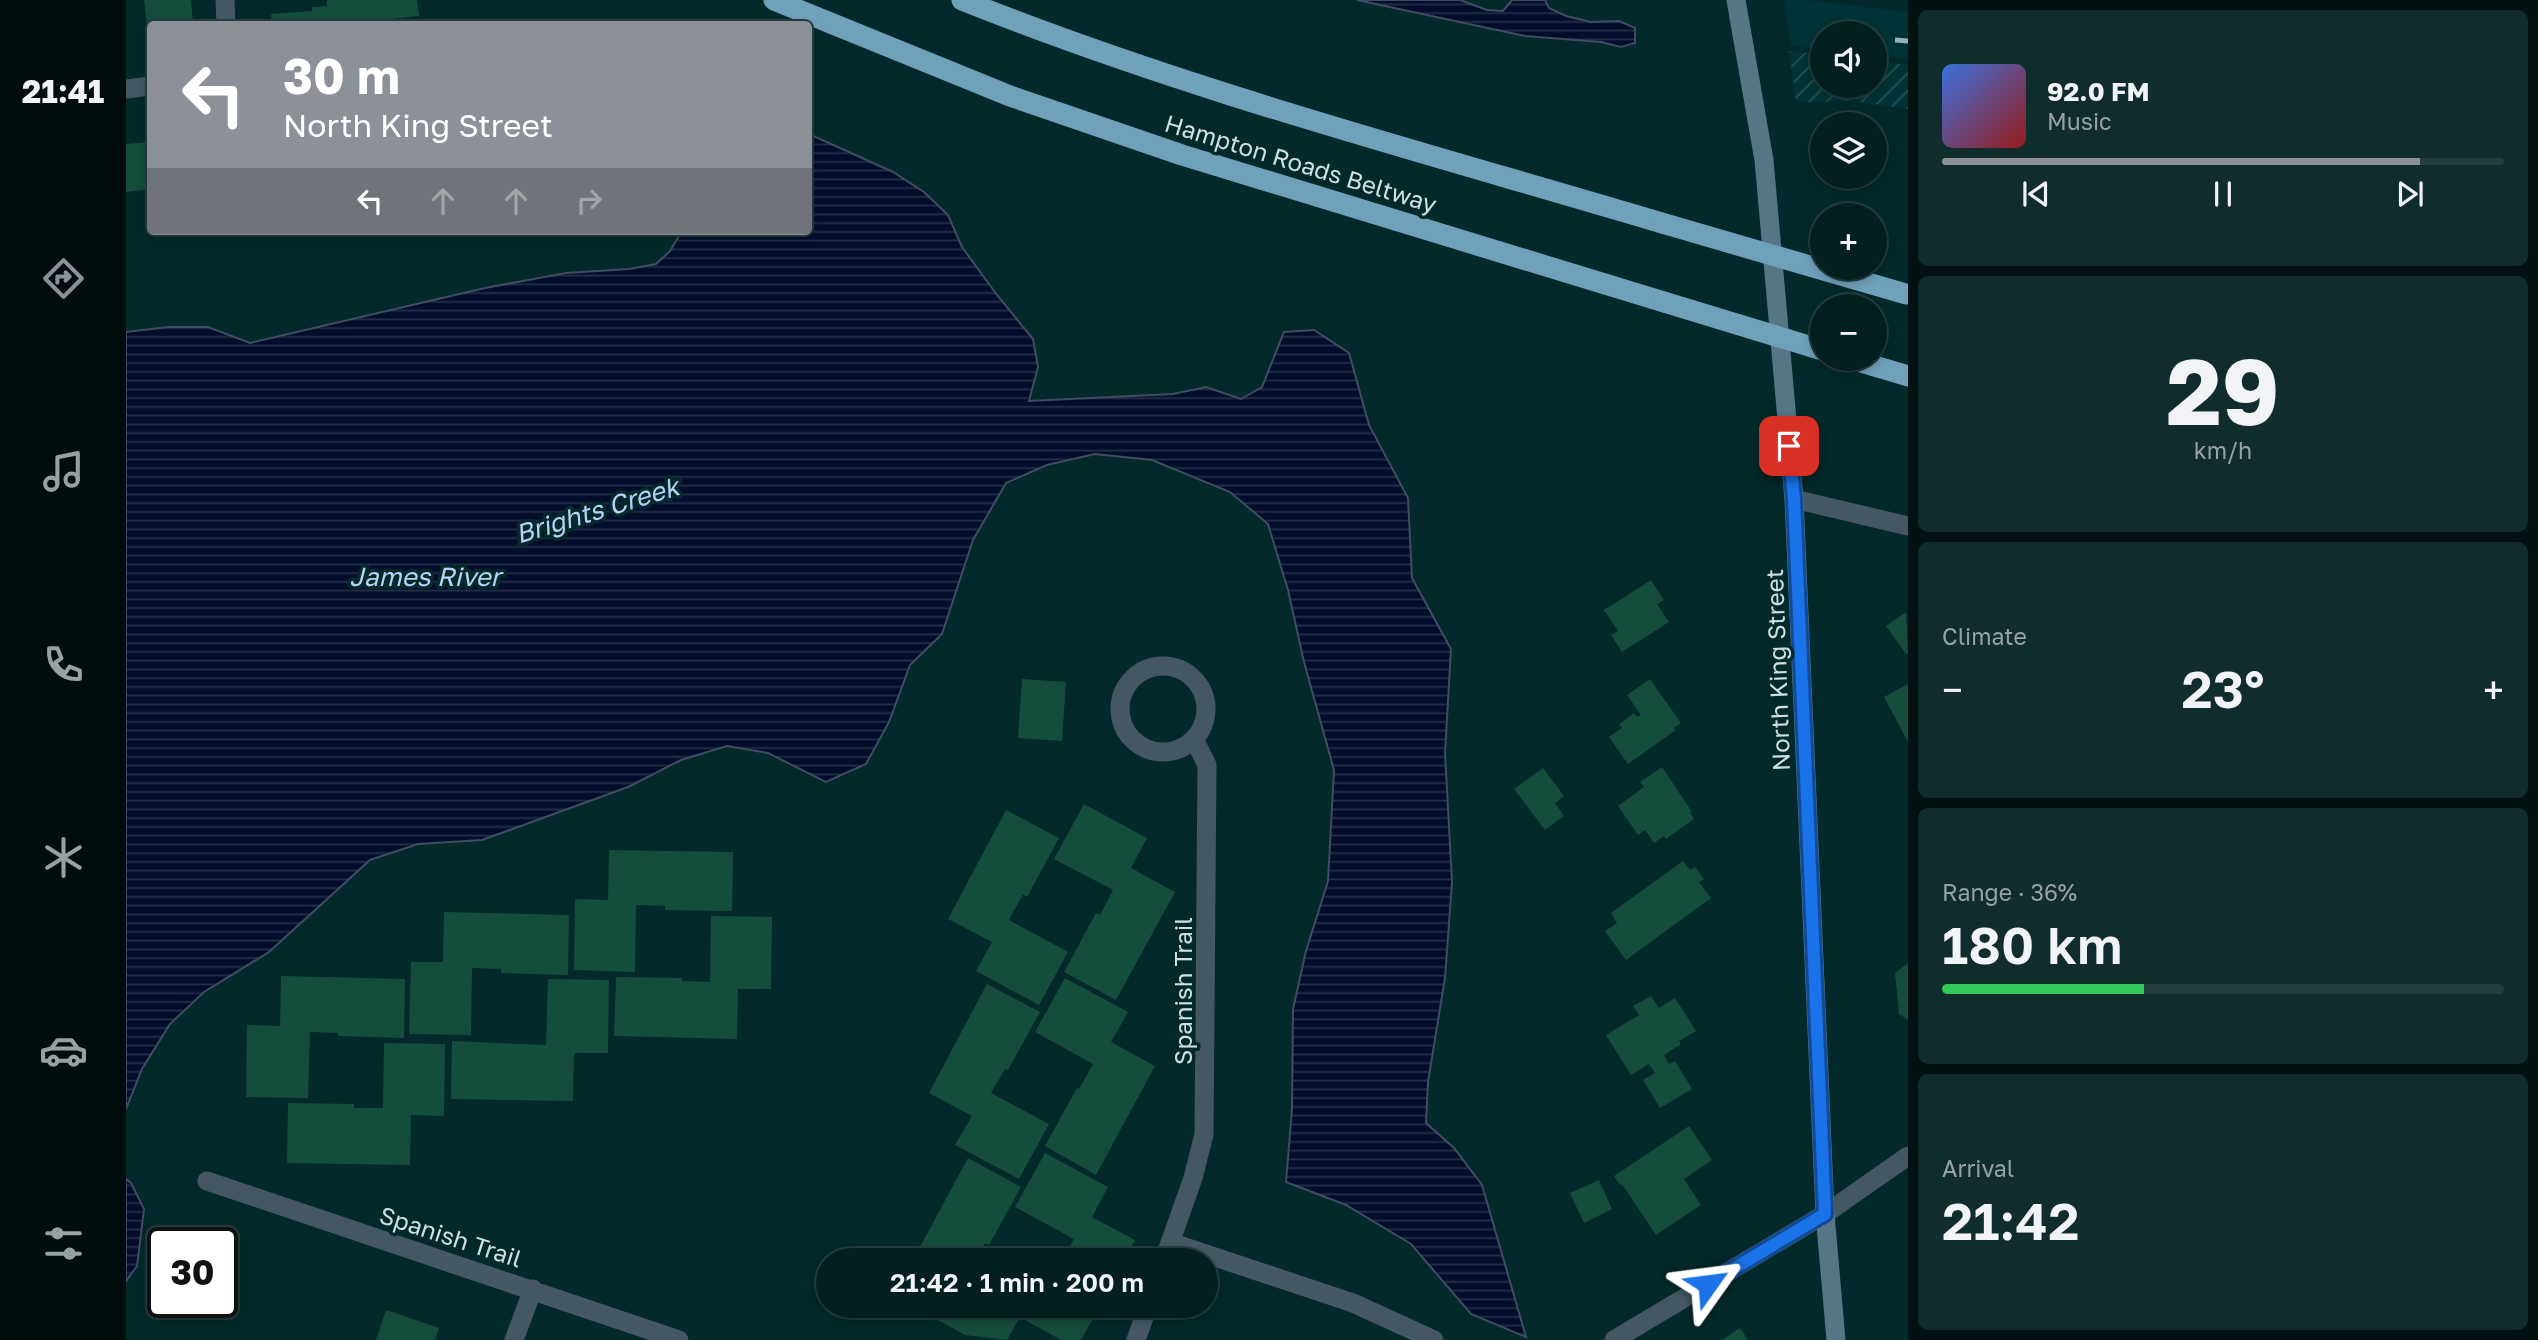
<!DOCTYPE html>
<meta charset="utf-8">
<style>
:root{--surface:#031f20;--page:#112c2d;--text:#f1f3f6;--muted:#97a2a5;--line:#243d3e;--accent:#8c9099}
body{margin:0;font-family:"Golos Text",sans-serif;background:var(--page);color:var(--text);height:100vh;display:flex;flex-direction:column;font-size:26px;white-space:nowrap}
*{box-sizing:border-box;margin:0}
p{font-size:23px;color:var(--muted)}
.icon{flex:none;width:38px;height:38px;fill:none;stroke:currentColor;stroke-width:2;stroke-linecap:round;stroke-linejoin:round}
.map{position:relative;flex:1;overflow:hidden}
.details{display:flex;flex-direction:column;gap:10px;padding:10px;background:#021112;width:630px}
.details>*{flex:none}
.banner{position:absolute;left:21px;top:21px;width:665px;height:214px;border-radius:7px;box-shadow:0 4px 10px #0003,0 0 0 2px var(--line);background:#8c9099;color:#fff;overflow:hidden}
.controls{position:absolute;left:1684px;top:21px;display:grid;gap:14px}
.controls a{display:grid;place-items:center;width:77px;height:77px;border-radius:50%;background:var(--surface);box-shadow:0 4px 10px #0003,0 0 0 2px var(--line);font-size:35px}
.speed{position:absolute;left:21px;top:1227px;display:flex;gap:14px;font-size:35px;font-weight:700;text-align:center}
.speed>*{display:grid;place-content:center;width:91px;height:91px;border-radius:50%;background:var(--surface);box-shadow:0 4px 10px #0003,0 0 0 2px var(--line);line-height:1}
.speed .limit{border:4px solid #111;border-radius:10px;background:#fff;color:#111}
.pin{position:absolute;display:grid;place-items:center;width:60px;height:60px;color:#fff;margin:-30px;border-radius:14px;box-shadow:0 4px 10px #0006}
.me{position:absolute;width:77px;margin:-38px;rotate:59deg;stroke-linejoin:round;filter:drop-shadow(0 0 5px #0008)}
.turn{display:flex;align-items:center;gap:24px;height:147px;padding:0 21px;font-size:32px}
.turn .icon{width:91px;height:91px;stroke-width:2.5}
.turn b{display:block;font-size:49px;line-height:60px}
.lanes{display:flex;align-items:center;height:66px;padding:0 21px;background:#0003;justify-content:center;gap:35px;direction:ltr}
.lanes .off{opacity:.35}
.big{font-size:52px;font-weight:600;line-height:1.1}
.details .tile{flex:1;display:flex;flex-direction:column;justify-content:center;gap:10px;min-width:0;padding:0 24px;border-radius:10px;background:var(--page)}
.details .dial{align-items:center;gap:0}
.dial b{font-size:91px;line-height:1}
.song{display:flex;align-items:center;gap:21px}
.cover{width:84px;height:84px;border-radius:10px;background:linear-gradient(135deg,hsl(220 70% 55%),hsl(0 70% 35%))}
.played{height:7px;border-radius:4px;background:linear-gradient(90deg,var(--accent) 85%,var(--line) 85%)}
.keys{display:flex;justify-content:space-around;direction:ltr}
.heat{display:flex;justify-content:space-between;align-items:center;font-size:38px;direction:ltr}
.charge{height:10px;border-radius:5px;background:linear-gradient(90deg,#34c759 36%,var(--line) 0)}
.trip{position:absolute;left:690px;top:1248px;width:402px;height:70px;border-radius:35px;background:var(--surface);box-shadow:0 4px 10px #0003,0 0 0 2px var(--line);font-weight:600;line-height:70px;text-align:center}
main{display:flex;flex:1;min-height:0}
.tabs{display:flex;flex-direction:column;width:126px;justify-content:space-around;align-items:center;background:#010c0d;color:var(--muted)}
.tabs .icon{width:49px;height:49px}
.tabs .selected{color:var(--accent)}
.tabs b{font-size:32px;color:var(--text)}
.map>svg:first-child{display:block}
.built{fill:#003335}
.industrial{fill:url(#industrial-furrows)}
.water{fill:url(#water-rules);stroke:#3f4c62;stroke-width:2}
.building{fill:#154d3c}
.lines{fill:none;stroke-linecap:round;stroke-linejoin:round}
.minor{stroke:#455862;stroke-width:19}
.secondary{stroke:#567686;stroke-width:19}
.motorway{stroke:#6fa1bb;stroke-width:21}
.rail{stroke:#9ab0b2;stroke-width:5;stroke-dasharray:14 7;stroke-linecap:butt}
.motorway-bridge{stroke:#6fa1bb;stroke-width:21}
.route-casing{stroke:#114b97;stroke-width:18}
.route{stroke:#1a73e8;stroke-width:12}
.labels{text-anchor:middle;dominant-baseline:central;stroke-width:7;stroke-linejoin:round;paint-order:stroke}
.street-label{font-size:24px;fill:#cee0e1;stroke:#04292b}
.water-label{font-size:26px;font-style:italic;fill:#bbd0f6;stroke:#04292b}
</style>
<main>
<nav class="tabs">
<b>21:41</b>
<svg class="icon selected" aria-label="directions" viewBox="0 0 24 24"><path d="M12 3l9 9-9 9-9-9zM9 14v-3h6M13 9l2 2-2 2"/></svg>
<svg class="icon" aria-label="music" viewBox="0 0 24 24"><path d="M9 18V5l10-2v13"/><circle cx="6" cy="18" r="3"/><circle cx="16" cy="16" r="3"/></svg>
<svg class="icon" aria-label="phone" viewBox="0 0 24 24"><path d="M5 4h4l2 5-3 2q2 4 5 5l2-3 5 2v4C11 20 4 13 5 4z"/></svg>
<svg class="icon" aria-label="climate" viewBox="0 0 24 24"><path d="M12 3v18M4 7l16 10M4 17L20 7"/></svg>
<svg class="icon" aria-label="car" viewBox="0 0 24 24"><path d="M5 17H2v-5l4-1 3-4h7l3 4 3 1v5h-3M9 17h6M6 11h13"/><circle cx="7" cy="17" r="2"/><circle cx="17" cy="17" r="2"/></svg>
<svg class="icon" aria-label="filters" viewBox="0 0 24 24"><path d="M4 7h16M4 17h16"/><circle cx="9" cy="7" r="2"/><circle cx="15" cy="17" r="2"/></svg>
</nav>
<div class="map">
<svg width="1782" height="1340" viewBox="0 0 1782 1340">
<defs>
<pattern id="industrial-furrows" width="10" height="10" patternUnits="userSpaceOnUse" patternTransform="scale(1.75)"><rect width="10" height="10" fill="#003335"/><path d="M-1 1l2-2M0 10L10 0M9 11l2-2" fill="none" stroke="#245052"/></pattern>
<pattern id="water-rules" width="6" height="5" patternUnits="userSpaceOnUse" patternTransform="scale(1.75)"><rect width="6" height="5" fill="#020d2b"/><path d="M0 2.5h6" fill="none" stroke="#263049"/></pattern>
</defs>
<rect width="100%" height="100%" fill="#04292b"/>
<!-- built -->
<path class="built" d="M 1658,0 L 1681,0 L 1782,12 L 1782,58 L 1748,55 L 1748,33 L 1696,33 L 1696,49 L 1665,46 Z"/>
<!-- industrial -->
<path class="industrial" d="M 1663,51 L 1696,55 L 1696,86 L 1748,86 L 1748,61 L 1782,65 L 1782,109 L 1726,101 L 1670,102 Z"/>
<!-- water -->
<path class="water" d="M 1231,0 L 1334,0 L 1361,10 L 1377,11 L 1386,0 L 1419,0 L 1423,8 L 1440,16 L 1465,22 L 1493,21 L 1509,28 L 1509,43 L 1495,47 L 1475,42 L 1399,36 Z
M 683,134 L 767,172 L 798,192 L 822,215 L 836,247 L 871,295 L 907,339 L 912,367 L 903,401 L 1047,394 L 1080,387 L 1115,399 L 1136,387 L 1158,332 L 1188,330 L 1223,353 L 1243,425 L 1282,498 L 1286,578 L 1325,649 L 1319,753 L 1326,882 L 1319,978 L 1302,1082 L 1300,1123 L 1328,1148 L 1356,1185 L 1400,1337 L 1345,1314 L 1285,1244 L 1220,1205 L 1160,1182 L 1166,1109 L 1167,1009 L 1180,951 L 1202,881 L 1208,770 L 1178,662 L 1162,590 L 1142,524 L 1104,492 L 1026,460 L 969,454 L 921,465 L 880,483 L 847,540 L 816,634 L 784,665 L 763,722 L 740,764 L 700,782 L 642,753 L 601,746 L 555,760 L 502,787 L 356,840 L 292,844 L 244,860 L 143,952 L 78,992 L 44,1024 L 16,1069 L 0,1109 L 0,332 L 42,327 L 82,327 L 124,343 L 359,288 L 440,273 L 503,269 L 530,264 L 544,251 L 556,231 L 682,231 Z
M 0,1179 L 5,1183 L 18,1209 L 11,1266 L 0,1281 Z"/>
<!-- building -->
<path class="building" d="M 18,0 L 65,0 L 67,24 L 24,24 L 24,34 L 22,34 Z
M 201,0 L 291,0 L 293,16 L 216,24 L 146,24 L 145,14 L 186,11 L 186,7 L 201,6 Z
M 24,142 L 24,189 L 0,192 L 0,144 Z
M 1525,580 L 1538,600 L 1531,604 L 1543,622 L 1496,652 L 1485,635 L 1492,631 L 1478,610 Z
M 1780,612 L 1782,653 L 1780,654 L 1760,626 Z
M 896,679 L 940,682 L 936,741 L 892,738 Z
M 1524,679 L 1555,723 L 1548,728 L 1550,730 L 1502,764 L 1483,737 L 1496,728 L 1493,724 L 1508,713 L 1511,717 L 1515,715 L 1501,695 Z
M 1782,684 L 1782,742 L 1758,697 Z
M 1536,767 L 1566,812 L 1564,813 L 1568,819 L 1540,839 L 1538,836 L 1528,843 L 1519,830 L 1512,835 L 1492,806 L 1518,787 L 1514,782 Z
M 1417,768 L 1438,796 L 1429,803 L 1438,816 L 1419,830 L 1388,789 Z
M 958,804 L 1021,838 L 1005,868 L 1049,892 L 990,1000 L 938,972 L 970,913 L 974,915 L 987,890 L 928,859 Z
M 880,810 L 933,838 L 901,897 L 897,894 L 883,920 L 942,952 L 913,1005 L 850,971 L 866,942 L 822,919 Z
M 483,850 L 607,852 L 606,911 L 539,910 L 539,906 L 510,905 L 509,972 L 448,970 L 449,899 L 482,900 Z
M 1557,861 L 1564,870 L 1569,867 L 1578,879 L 1573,882 L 1585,898 L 1500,960 L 1479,931 L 1491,923 L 1485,913 Z
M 318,912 L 443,915 L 442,975 L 375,973 L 375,969 L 346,968 L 345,1035 L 283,1034 L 285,962 L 317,962 Z
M 585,916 L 646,917 L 645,989 L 612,989 L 611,1039 L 488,1036 L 490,977 L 556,978 L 556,981 L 584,982 Z
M 1782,963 L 1782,1020 L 1773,1014 L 1769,973 Z
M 155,976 L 279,979 L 278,1038 L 212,1036 L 212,1033 L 184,1032 L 182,1098 L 120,1097 L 121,1025 L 154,1026 Z
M 939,978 L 1002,1012 L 985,1042 L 1029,1066 L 970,1175 L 919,1146 L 951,1088 L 953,1089 L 967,1064 L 909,1032 Z
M 422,979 L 483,980 L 482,1053 L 448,1053 L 447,1101 L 325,1099 L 326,1041 L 420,1045 Z
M 861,984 L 914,1012 L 882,1070 L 879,1069 L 865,1093 L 923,1124 L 893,1179 L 829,1145 L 846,1116 L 803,1093 Z
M 1525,996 L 1533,1008 L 1549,998 L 1570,1031 L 1553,1041 L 1555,1044 L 1538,1055 L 1543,1064 L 1549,1061 L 1566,1089 L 1534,1108 L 1517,1080 L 1529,1073 L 1523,1064 L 1505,1075 L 1480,1035 L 1513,1015 L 1507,1006 Z
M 258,1043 L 319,1044 L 318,1116 L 285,1115 L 284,1165 L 161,1163 L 162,1103 L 228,1104 L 228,1108 L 257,1108 Z
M 1563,1126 L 1586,1160 L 1558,1179 L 1575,1205 L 1530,1235 L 1496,1184 L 1494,1185 L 1488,1176 Z
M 919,1153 L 982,1187 L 966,1217 L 1009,1240 L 998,1260 L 937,1260 L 948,1239 L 889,1207 Z
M 842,1158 L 895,1187 L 863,1245 L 859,1243 L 850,1260 L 787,1260 Z
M 1473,1180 L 1486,1209 L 1458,1223 L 1444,1193 Z
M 818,1306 L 900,1306 L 881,1340 L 839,1335 L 810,1319 Z
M 907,1306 L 974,1306 L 955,1340 L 935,1340 L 899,1320 Z
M 260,1310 L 313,1328 L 309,1340 L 250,1340 Z
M 1614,1328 L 1622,1340 L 1596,1340 Z"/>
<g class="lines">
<!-- minor -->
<path class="minor" d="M 99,0 L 100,24
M 0,89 L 24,86
M 1668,499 L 1782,526
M994 709a43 43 0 1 1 86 0a43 43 0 1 1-86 0Z
M 81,1181 L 553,1340
M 1044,1242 L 1227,1303 L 1308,1340
M 1038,1260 L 1067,1178 L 1078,1134 L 1081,765 L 1068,739
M 388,1340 L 407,1289
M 1010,1340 L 1022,1306
M 1488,1340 L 1699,1214 L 1782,1156"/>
<!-- secondary -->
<path class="secondary" d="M 1610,0 L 1638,160 L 1668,499 L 1699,1214 L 1710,1340"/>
<!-- motorway -->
<path class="motorway" d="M 648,0 L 884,96 L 1056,155 L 1538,302
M 836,0 C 1063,91 1301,153 1536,223
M 1725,359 L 1782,376"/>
<!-- rail -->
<path class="rail" d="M 1769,40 L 1782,41"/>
<!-- motorway-bridge -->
<path class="motorway-bridge" d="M 1536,223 L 1780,294
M 1538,302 L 1696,350"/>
</g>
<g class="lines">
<defs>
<path id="route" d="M 1582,1284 L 1699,1214 L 1668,499 L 1663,446"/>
</defs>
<!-- route casing -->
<use href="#route" class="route-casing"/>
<!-- route -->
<use href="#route" class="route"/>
</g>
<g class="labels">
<!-- street labels -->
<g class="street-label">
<text transform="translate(1175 163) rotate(17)">Hampton Roads Beltway</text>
<text transform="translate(1651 670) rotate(-92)">North King Street</text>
<text transform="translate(1056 991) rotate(-90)">Spanish Trail</text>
<text transform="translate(325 1236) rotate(18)">Spanish Trail</text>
</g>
<!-- water labels -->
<g class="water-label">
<text transform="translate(471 510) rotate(-17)">Brights Creek</text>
<text x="299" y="576">James River</text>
</g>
</g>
</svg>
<div class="controls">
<a><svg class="icon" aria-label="sound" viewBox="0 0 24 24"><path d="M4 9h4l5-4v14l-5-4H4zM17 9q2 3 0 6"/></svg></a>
<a><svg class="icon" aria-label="layers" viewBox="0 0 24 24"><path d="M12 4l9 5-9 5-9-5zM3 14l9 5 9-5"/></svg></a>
<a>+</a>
<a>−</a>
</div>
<div class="speed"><div class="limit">30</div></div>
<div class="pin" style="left:1663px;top:446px;background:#d93025"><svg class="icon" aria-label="arrive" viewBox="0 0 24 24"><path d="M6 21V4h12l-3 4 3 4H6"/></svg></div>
<svg class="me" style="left:1582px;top:1284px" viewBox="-20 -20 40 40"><path d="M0-17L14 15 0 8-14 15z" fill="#1a73e8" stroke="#fff" stroke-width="4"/></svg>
<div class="trip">21:42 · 1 min · 200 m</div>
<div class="banner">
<div class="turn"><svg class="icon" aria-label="left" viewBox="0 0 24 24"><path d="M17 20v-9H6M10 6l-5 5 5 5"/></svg><div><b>30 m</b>North King Street</div></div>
<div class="lanes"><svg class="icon" aria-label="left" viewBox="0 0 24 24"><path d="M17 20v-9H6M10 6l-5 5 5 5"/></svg><svg class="icon off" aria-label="ahead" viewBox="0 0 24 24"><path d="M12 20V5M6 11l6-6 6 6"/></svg><svg class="icon off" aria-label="ahead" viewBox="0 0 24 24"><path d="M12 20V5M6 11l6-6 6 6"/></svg><svg class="icon off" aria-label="right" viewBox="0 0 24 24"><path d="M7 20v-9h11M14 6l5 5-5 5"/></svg></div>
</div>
</div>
<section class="details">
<div class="tile">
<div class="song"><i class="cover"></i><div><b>92.0 FM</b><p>Music</p></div></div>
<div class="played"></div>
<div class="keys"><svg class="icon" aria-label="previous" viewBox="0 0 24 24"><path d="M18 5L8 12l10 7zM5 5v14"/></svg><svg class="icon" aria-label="pause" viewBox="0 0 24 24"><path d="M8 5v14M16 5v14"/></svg><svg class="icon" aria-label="next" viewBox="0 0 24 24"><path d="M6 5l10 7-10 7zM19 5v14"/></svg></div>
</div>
<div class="tile dial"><b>29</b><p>km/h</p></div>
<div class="tile"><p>Climate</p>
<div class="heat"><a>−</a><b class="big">23°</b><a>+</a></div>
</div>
<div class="tile"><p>Range · 36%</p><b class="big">180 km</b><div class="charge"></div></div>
<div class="tile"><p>Arrival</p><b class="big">21:42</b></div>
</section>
</main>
